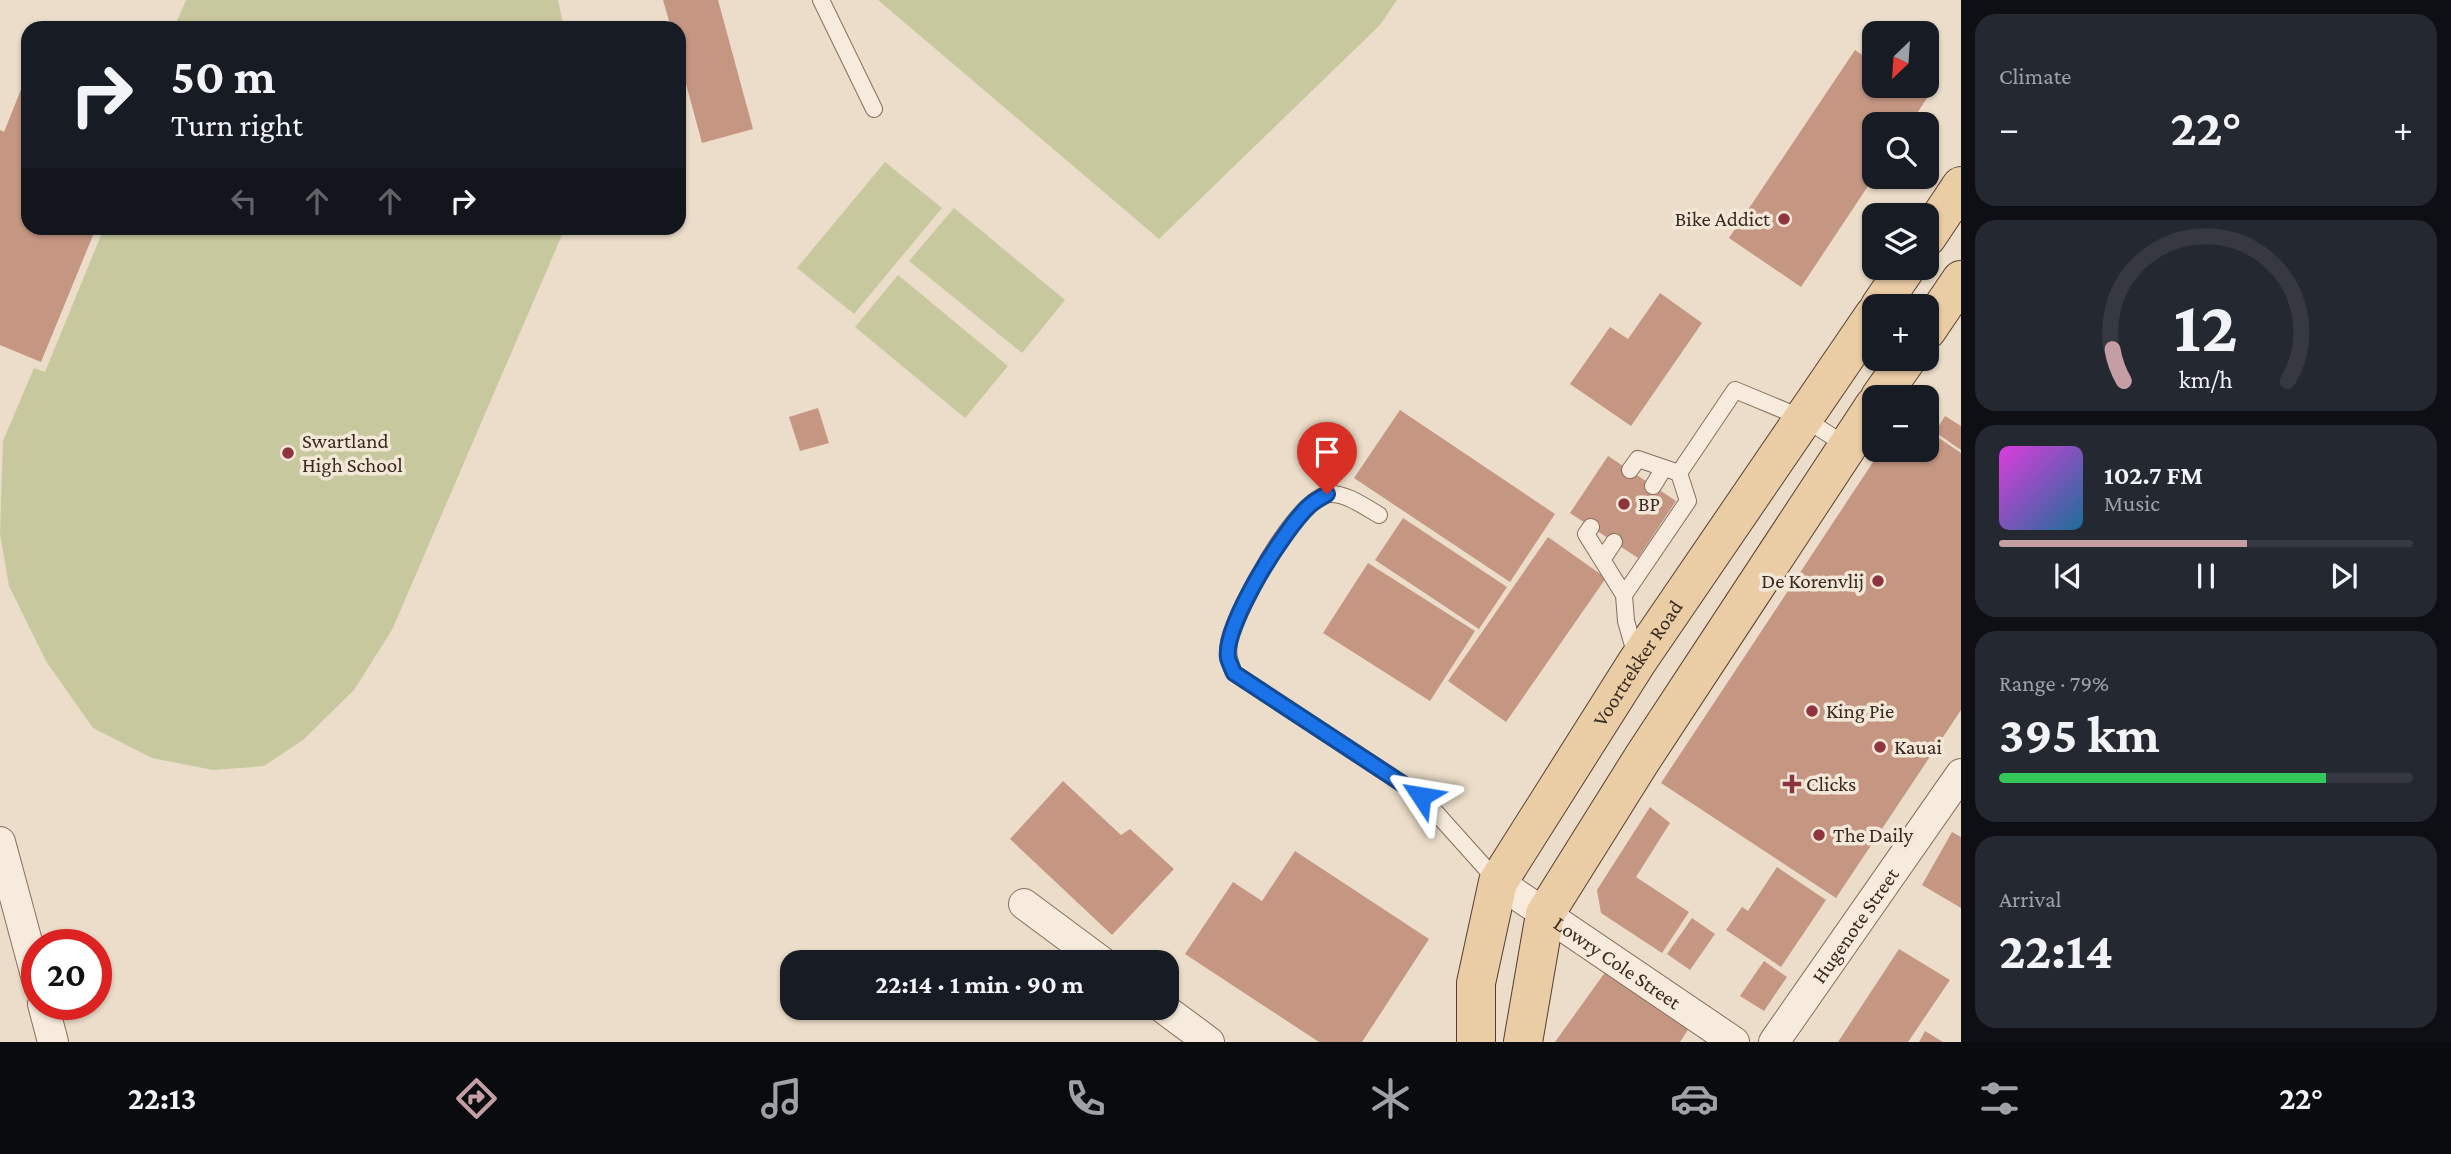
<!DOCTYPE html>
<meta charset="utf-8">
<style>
:root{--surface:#171b24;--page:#242831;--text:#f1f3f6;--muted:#9ea1a6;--line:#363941;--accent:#c59ea4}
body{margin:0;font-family:"Crimson Pro",serif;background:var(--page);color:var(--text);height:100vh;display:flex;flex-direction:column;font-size:26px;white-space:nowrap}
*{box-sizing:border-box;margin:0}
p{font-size:23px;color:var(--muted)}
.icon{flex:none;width:38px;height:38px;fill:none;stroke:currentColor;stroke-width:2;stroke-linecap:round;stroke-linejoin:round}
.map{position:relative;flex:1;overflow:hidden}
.drawer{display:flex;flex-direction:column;gap:14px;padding:14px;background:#0d0f14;width:490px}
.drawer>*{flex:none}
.hud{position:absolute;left:21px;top:21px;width:665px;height:214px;border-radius:21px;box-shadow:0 2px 5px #0004;background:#171b24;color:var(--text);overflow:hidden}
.needle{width:46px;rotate:205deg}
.tools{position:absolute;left:1862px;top:21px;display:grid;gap:14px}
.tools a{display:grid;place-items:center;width:77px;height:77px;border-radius:14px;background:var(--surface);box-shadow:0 2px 5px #0004;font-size:35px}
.speed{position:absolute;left:21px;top:929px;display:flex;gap:14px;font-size:35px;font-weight:700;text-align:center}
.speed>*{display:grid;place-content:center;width:91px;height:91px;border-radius:50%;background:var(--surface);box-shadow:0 2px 5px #0004;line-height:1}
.speed .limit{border:10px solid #d22;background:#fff;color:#111}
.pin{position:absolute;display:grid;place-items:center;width:60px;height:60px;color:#fff;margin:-72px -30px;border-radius:50% 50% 50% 0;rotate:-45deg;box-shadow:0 0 7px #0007}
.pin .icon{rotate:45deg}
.me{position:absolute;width:77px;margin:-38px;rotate:303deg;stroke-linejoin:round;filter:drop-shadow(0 0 5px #0008)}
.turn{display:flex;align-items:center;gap:24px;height:147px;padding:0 35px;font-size:32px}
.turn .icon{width:91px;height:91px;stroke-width:2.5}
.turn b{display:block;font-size:49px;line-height:60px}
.lanes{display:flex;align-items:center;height:66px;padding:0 35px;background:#0003;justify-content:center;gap:35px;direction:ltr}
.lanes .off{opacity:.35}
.big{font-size:52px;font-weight:700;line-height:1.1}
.drawer .card{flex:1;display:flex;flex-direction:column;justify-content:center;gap:10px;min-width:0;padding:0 24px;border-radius:21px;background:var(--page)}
.drawer .dial{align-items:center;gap:0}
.dial svg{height:182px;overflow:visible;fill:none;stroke:var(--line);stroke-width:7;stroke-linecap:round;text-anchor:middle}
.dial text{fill:var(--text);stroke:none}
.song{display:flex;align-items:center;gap:21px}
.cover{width:84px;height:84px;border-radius:10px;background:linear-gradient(135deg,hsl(300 70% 55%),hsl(200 70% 35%))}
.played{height:7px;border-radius:4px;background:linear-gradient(90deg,var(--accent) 60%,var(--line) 60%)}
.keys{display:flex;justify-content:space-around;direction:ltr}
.heat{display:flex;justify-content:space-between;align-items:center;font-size:38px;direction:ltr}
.charge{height:10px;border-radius:5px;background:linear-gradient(90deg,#34c759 79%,var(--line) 0)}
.trip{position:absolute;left:780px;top:950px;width:399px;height:70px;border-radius:21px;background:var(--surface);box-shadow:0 2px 5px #0004;font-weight:700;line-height:70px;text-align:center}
.tabs{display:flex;height:112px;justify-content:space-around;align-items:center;background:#090b0e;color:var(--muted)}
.tabs .icon{width:49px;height:49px}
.tabs .on{color:var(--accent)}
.tabs b{font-size:32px;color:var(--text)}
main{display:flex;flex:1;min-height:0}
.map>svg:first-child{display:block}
.green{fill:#c8c89e}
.building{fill:#c59783}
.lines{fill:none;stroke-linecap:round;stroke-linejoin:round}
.service-casing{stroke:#866f5f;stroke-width:18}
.minor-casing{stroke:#866f5f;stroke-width:32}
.primary-casing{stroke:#543f33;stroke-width:40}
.service{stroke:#f6ebdc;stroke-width:16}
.minor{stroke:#f6ebdc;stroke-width:30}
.primary{stroke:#eacca5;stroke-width:38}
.route-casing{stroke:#114b97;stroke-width:18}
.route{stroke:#1a73e8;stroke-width:12}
.poi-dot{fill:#8f3540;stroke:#f3e8d8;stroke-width:2.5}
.labels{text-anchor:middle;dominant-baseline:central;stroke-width:7;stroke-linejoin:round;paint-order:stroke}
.poi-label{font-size:21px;fill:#382a22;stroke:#f3e8d8;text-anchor:start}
.street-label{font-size:21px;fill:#382a22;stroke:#f3e8d8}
</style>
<main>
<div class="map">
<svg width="1961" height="1042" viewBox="0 0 1961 1042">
<rect width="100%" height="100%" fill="#ebddc9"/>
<!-- green -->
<path class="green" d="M 186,0 L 558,0 L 564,28 L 174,28 Z
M 878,0 L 1397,0 L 1380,25 L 1159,239 Z
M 885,162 L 942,208 L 854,314 L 797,268 Z
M 954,208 L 1065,300 L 1022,353 L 909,261 Z
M 104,228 L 565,228 L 392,630 L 354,690 L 303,740 L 264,766 L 213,770 L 152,758 L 93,728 L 46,661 L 9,586 L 0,534 L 3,441 L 34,368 L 45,372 Z
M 898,275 L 1008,366 L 965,418 L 855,327 Z"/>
<!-- building -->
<path class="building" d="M 663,0 L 718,0 L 753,129 L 702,143 L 679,58 L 679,28 L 671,28 Z
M 1855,50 L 1874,63 L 1874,86 L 1908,86 L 1927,98 L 1910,124 L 1874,124 L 1874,177 L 1801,287 L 1729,238 Z
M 28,72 L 28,228 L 96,228 L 41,362 L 0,345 L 0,130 L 4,132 Z
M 1660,293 L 1702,323 L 1631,426 L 1570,384 L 1610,327 L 1628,339 Z
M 818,408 L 829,443 L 800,451 L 789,417 Z
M 1400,410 L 1555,514 L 1510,582 L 1354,478 Z
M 1945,416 L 1961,426 L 1961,450 L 1935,432 Z
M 1927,430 L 1961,453 L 1961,710 L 1836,898 L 1661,783 L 1881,450 L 1927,450 Z
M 1608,456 L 1676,501 L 1638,558 L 1570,513 Z
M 1403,518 L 1507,587 L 1479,629 L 1375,560 Z
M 1548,537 L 1606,578 L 1506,722 L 1448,681 Z
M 1368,563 L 1475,631 L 1430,701 L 1323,633 Z
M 1063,781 L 1121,835 L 1130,829 L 1174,869 L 1112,935 L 1010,839 Z
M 1650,807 L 1670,823 L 1636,877 L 1689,912 L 1662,953 L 1601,913 L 1597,890 Z
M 1952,832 L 1961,837 L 1961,908 L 1922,885 Z
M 1295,851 L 1429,939 L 1362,1042 L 1319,1042 L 1185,954 L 1233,882 L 1262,901 Z
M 1777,867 L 1826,900 L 1781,967 L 1726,930 L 1742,907 L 1748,911 Z
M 1692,918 L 1715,934 L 1690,970 L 1667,954 Z
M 1899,949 L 1950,980 L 1908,1042 L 1838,1042 Z
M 1764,961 L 1787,977 L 1764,1011 L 1740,996 Z
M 1606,971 L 1693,1022 L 1680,1042 L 1555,1042 Z
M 1925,1031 L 1943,1042 L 1919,1042 Z"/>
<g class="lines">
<defs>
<path id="service" d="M 821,0 L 874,109
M 1630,470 L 1638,459 L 1679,473
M 1653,486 L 1664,468
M 1379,515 C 1365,507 1346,493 1330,494 C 1296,497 1236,611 1229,642 C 1227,654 1229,661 1234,673 L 1421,796 L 1498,882
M 1591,527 L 1586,534 L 1624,595
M 1602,560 L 1614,542
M 1636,656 L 1626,621 L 1624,595 L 1688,501 L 1679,473 L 1735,390 L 1805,419 L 1847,446"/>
<g id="minor">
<path d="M 0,842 L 37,979"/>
<path id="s1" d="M 1498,882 L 1734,1042"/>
<path d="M 1024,904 L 1102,962"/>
<path d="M 43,1004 L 53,1042"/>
<path d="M 1163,1008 L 1209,1042"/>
<path id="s2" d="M 1774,1042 L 1961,774"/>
</g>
<g id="primary">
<path d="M 1927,237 L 1961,186"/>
<path d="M 1880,306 L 1906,268"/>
<path d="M 1927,330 L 1961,280"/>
<path d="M 1880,397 L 1907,359"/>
<path id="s3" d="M 1476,1042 L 1476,983 L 1498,882 L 1637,662 L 1874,315"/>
<path d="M 1523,1042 L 1545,914 L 1642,759 L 1874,406"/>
</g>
</defs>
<!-- service casing -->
<use href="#service" class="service-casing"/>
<!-- minor casing -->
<use href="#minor" class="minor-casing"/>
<!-- primary casing -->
<use href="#primary" class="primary-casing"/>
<!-- service -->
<use href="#service" class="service"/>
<!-- minor -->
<use href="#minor" class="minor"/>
<!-- primary -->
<use href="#primary" class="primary"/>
</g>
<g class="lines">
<defs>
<path id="route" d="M 1327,494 C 1321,498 1314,501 1309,506 C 1285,528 1223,625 1228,658 C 1229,662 1232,668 1234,673 L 1421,796"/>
</defs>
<!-- route casing -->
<use href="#route" class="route-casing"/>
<!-- route -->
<use href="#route" class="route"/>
</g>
<!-- markers -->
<g class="poi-dot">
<circle cx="1784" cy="219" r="7"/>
<circle cx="288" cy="453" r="7"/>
<circle cx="1624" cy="504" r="7"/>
<circle cx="1878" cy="581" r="7"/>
<circle cx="1812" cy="711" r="7"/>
<circle cx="1880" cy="747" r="7"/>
<path d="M1788.5 773.5h7v7h7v7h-7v7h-7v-7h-7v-7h7z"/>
<circle cx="1819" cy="835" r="7"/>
</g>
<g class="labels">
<!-- poi labels -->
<g class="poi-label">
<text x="1770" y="219" text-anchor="end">Bike Addict</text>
<text x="302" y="441">Swartland<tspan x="302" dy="24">High School</tspan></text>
<text x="1638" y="504">BP</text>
<text x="1864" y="581" text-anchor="end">De Korenvlij</text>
<text x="1826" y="711">King Pie</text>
<text x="1894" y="747">Kauai</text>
<text x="1806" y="784">Clicks</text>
<text x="1833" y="835">The Daily</text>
</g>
<!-- street labels -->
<g class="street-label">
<text stroke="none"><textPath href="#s3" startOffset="422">Voortrekker Road</textPath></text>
<text stroke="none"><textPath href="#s2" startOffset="142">Hugenote Street</textPath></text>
<text stroke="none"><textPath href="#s1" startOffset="144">Lowry Cole Street</textPath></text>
</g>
</g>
</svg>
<div class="tools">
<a><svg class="needle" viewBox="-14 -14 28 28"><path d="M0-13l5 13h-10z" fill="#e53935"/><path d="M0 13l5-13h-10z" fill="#9ea1a6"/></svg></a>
<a><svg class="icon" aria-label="search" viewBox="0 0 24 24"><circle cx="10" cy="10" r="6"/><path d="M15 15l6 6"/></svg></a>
<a><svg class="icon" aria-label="layers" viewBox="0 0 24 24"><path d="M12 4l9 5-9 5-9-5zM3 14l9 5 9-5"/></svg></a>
<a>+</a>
<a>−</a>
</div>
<div class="speed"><div class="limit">20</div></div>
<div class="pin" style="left:1327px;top:494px;background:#d93025"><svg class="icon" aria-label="arrive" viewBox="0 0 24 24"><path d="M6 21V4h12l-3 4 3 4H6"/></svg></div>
<svg class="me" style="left:1421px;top:796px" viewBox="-20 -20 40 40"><path d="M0-17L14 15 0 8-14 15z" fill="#1a73e8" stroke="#fff" stroke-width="4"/></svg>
<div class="trip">22:14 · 1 min · 90 m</div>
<div class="hud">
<div class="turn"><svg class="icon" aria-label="right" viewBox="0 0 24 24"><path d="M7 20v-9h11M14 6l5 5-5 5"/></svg><div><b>50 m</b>Turn right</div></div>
<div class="lanes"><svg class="icon off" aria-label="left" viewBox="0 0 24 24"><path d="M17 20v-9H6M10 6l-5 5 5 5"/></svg><svg class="icon off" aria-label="ahead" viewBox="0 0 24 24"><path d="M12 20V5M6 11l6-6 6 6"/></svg><svg class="icon off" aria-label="ahead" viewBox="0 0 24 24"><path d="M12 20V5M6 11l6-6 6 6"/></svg><svg class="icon" aria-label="right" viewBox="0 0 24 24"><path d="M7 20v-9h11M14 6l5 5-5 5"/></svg></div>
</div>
</div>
<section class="drawer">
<div class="card"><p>Climate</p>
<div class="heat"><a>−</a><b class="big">22°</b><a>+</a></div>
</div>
<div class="card dial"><svg viewBox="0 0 100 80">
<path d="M14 69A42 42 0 1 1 86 69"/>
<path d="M14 69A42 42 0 0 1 9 55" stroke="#c59ea4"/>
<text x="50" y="56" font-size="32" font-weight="700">12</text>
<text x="50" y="72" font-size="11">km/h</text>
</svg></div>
<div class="card">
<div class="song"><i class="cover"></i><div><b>102.7 FM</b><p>Music</p></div></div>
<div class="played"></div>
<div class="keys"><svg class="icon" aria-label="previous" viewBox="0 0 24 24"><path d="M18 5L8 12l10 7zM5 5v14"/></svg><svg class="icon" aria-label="pause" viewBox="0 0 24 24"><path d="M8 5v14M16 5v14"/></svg><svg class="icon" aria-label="next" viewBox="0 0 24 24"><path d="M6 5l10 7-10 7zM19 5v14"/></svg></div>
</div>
<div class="card"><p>Range · 79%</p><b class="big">395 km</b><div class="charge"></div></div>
<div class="card"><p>Arrival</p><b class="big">22:14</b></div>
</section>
</main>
<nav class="tabs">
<b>22:13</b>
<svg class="icon on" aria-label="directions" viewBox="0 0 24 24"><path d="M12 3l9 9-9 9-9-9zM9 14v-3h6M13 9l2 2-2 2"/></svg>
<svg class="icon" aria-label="music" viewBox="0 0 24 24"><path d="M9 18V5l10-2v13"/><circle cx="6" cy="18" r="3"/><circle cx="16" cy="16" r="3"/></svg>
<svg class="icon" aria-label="phone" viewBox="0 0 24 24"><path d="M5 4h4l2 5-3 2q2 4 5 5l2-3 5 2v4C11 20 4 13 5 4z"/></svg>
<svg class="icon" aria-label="climate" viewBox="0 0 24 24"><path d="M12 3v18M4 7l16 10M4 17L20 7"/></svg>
<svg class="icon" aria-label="car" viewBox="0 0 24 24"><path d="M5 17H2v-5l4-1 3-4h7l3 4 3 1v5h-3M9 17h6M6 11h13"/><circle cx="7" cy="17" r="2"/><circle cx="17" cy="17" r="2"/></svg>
<svg class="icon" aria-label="filters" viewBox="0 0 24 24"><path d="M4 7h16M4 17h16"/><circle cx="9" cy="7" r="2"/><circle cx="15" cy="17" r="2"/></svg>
<b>22°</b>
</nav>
